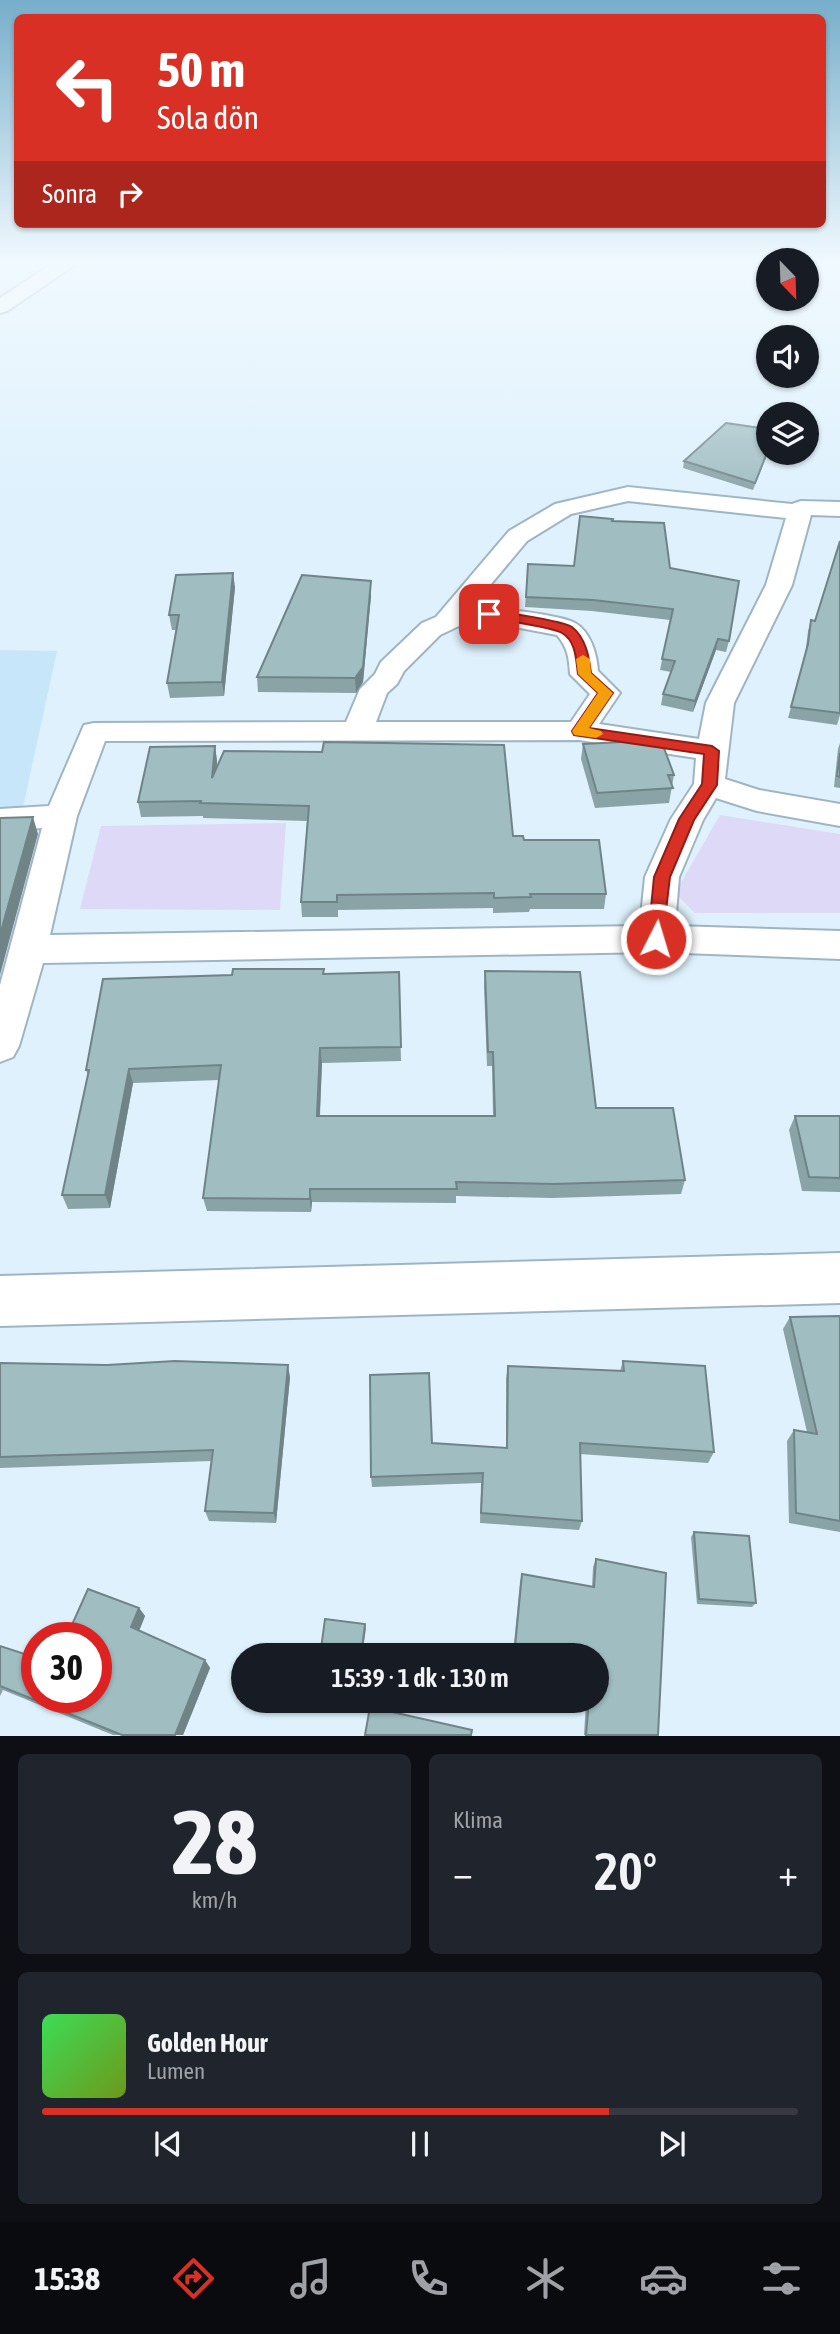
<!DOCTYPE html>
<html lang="tr">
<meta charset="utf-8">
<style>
:root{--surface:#171b24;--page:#20242c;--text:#f1f3f6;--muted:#9ea1a6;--line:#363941;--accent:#d93025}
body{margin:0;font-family:"Asap Condensed",sans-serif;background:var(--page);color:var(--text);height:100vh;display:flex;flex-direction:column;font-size:26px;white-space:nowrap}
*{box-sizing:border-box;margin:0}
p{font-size:23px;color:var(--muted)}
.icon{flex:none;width:38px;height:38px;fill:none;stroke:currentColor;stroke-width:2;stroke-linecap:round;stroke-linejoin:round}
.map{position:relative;height:1736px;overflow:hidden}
.details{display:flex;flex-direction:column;gap:18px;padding:18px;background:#0d0f14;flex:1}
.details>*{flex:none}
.guide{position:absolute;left:14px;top:14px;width:812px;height:214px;border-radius:10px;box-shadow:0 2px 5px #0004;background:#d93025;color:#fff;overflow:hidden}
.needle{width:46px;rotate:157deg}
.controls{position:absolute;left:756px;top:248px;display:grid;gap:14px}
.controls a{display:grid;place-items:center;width:63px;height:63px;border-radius:50%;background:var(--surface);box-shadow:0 2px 5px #0004;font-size:35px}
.speed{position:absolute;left:21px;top:1622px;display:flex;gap:14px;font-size:35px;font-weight:700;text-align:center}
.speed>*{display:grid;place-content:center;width:91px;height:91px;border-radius:50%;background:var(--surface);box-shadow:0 2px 5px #0004;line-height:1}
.speed .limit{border:10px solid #d22;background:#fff;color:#111}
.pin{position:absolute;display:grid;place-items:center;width:60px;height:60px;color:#fff;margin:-30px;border-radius:14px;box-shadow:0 4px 10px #0006}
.me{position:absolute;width:77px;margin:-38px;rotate:5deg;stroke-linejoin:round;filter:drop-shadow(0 0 5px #0008)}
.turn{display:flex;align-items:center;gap:24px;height:147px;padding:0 28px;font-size:32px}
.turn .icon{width:91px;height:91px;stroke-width:2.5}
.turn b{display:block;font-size:49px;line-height:60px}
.then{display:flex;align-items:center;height:66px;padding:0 28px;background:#0003;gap:14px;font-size:26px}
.big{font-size:52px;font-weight:600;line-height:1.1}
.details .widget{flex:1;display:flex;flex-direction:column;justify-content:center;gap:10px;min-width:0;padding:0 24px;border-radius:10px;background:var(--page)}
.details .dial{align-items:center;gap:0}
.dial b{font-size:91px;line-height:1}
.song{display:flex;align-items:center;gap:21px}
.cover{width:84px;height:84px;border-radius:10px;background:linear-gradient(135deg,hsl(130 70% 55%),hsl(80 70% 35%))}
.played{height:7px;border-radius:4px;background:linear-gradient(90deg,var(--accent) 75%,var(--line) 75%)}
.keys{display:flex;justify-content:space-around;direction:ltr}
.heat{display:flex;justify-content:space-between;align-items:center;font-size:38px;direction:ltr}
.details .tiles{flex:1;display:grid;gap:18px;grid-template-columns:1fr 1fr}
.widget:last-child{grid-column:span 2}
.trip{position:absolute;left:231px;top:1643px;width:378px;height:70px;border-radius:35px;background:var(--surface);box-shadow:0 2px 5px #0004;font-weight:600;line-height:70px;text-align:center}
.dock{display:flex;height:112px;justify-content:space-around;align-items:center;background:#090b0e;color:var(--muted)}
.dock .icon{width:49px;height:49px}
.dock .on{color:var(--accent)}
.dock b{font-size:32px;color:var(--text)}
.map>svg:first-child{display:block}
.built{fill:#c8e6fa}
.green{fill:#ded9f7}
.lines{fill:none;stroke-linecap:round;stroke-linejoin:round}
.street-casing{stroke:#9fb5c4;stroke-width:4}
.secondary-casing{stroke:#9fb5c4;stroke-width:4}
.street{fill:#fff;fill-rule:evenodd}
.secondary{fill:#fff;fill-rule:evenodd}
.wall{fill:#8aa3a7}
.shaded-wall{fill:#708488}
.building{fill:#a0bdc2;stroke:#708488;stroke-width:2}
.route{fill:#d93025;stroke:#8d1f18;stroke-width:2}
.slow{fill:#f59e0b}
</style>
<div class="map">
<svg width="840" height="1736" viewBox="0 0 840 1736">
<rect width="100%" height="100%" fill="#def1fd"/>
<!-- built -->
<path class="built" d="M 0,650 L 57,651 L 20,821 L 0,822 Z"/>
<!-- green -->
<path class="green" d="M 720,815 L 840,834 L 840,913 L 695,913 L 675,893 Z
M 286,823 L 280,910 L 80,909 L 101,826 Z"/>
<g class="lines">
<defs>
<path id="street" d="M 628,487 L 792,504 L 801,501 L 840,502 L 840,516 L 811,515 L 792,585 L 734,703 L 725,779 L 759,790 L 840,804 L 840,826 L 757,811 L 716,798 L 703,820 L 679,877 L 675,926 L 840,931 L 840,959 L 656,952 L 43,963 L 19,1046 L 13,1057 L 0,1062 L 0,985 L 42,828 L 0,831 L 0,809 L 49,806 L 84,725 L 94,723 L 346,722 L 360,689 L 375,674 L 381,662 L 422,623 L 436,617 L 509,531 L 555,504 ZM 628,501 L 786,518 L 766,585 L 706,703 L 699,739 L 599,724 L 620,693 L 598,671 C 597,655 591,632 575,623 C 561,615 488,606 471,608 L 527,541 L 571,514 ZM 489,622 L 557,635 C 568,648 569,658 570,674 L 590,694 L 571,722 L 376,722 L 387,693 L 397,684 L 404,671 L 440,635 L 461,625 ZM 579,740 L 696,758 L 694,784 L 671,819 L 645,877 L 640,926 L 50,935 L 77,816 L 105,741 Z"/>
<path id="secondary" d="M 58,260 L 82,260 L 7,311 L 0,313 L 0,298 Z
M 840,1253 L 840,1303 L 0,1326 L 0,1276 Z"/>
</defs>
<!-- street casing -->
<use href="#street" class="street-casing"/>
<!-- secondary casing -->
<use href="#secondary" class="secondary-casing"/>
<!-- street -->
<use href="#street" class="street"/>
<!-- secondary -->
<use href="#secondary" class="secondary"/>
</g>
<!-- wall -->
<path class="wall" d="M 768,429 L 753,490 L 683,468 L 684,461 Z
M 612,521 L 670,568 L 729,641 L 726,652 L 716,650 L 693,712 L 661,705 L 663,694 L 671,672 L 660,670 L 670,620 L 592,611 L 525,607 L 528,564 L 574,566 Z
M 840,541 L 840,715 L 837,725 L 788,718 L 805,656 L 808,631 L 811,620 L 815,621 Z
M 235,587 L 224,696 L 170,698 L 167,683 L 176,630 L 172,630 L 169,615 Z
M 371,596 L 363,682 L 356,693 L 258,692 L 257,677 Z
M 840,743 L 840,788 L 834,787 L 838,749 Z
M 583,744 L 674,775 L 669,803 L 595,808 L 581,759 Z
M 215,746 L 217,761 L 217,766 L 513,836 L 524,840 L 606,894 L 604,909 L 530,909 L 529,912 L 493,913 L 493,908 L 338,910 L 338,917 L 302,917 L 301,902 L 307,821 L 203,818 L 203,816 L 141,817 L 138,802 Z
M 485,971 L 596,1108 L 685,1180 L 681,1194 L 552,1198 L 456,1196 L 456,1203 L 312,1202 L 311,1212 L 207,1211 L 203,1198 L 219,1080 L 133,1083 L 110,1208 L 68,1209 L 62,1195 L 88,1075 L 86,1070 L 324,974 L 399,972 L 401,1061 L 322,1063 L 320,1116 L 493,1116 L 492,1066 L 487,1066 L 484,986 Z
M 795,1116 L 840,1116 L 840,1192 L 802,1191 L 789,1130 Z
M 840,1316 L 840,1532 L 789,1523 L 787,1441 L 794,1430 L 807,1432 L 783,1329 L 790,1317 Z
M 623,1361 L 714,1452 L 708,1463 L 580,1454 L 582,1521 L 579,1530 L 480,1523 L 481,1483 L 372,1487 L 371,1477 L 432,1443 L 506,1448 L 506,1378 L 508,1366 L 620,1371 Z
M 0,1363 L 290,1377 L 276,1523 L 209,1521 L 205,1511 L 212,1461 L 0,1468 Z
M 694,1532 L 756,1603 L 752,1607 L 697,1604 L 691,1537 Z
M 596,1559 L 658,1735 L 584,1735 L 586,1701 L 597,1701 L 597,1656 L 523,1656 L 513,1654 L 520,1582 L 522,1574 L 592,1587 L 593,1567 Z
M 139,1608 L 145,1616 L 139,1631 L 205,1660 L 210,1668 L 183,1735 L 113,1735 L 3,1690 L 0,1696 L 0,1646 L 37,1698 Z
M 313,1701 L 357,1701 L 355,1713 L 314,1708 Z"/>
<!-- shaded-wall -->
<path class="shaded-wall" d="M 768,450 L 768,453 L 753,490 L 755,483 Z
M 233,573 L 235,587 L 224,696 L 222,682 Z
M 371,581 L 371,596 L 363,682 L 356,693 L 355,678 Z
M 718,639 L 716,650 L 693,712 L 695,701 Z
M 215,746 L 217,761 L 214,793 L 212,778 Z
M 33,817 L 38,834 L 0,975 L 0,935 Z
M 320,1048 L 322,1063 L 319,1130 L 317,1116 Z
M 129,1069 L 133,1083 L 110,1208 L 105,1195 Z
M 310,1189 L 312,1202 L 311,1212 L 310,1199 Z
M 288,1365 L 290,1377 L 276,1523 L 274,1513 Z
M 139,1608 L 145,1616 L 137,1636 L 131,1627 Z
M 365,1624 L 366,1628 L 362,1656 L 361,1656 Z
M 205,1660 L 210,1668 L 183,1735 L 175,1735 Z"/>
<!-- building -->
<path class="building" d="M 726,423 L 768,429 L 768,450 L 755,483 L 684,461 Z
M 580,516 L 613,519 L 612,521 L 664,523 L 670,568 L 739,581 L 729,641 L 718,639 L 695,701 L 663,694 L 675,661 L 662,659 L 673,609 L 593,600 L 526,597 L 528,564 L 574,566 Z
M 840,541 L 840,713 L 791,707 L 808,644 L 811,620 L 815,621 Z
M 233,573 L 222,682 L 167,683 L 179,615 L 169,615 L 176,575 Z
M 302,575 L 371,581 L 363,667 L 355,678 L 257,677 Z
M 661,740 L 674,775 L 668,775 L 673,788 L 597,793 L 583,744 Z
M 324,742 L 504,745 L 513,836 L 523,836 L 524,840 L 599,840 L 606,894 L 530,894 L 531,897 L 494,898 L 494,893 L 337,895 L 337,902 L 301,902 L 309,806 L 200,803 L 201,801 L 138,802 L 150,747 L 215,746 L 212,778 L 224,751 L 322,752 Z
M 840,753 L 840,777 L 837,776 Z
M 33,817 L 0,935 L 0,818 Z
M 233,969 L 324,969 L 323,974 L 399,972 L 401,1047 L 320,1048 L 317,1116 L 495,1116 L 493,1052 L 488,1052 L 485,971 L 580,972 L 596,1108 L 673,1108 L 685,1180 L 554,1184 L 456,1182 L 457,1189 L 310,1189 L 310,1199 L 203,1198 L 221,1065 L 129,1069 L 105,1195 L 62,1195 L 89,1070 L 86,1070 L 103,979 L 232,975 Z
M 795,1116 L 840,1116 L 840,1178 L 809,1177 Z
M 840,1316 L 840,1521 L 796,1513 L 794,1430 L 817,1434 L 790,1317 Z
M 175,1361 L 288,1365 L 274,1513 L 205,1511 L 213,1450 L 0,1457 L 0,1363 L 107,1365 Z
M 623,1361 L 705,1366 L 714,1452 L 580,1443 L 582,1521 L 481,1513 L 483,1473 L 371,1477 L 370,1375 L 429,1373 L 432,1443 L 507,1448 L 508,1366 L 624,1371 Z
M 694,1532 L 749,1536 L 756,1603 L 699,1599 Z
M 596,1559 L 666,1573 L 658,1735 L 586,1735 L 589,1701 L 597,1701 L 597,1656 L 559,1656 L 515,1647 L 522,1574 L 594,1587 Z
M 88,1589 L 139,1608 L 131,1627 L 205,1660 L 175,1735 L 122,1735 L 0,1686 L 0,1646 L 37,1658 L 37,1698 L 96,1698 L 96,1638 L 66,1638 Z
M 325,1619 L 365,1624 L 361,1656 L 320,1656 Z
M 313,1701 L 356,1701 L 355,1710 L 313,1704 Z
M 370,1707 L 472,1730 L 471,1735 L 365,1735 Z"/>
<!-- sky -->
<linearGradient id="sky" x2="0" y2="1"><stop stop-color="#77aeca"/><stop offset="0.52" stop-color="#f0f9fe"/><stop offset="1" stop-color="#f0f9fe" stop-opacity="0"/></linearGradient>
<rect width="840" height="503" fill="url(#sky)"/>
<!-- route -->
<path class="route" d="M 489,610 C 505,613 561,620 572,627 C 586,638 589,657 591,673 L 613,693 L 589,728 L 712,746 L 719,751 L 717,785 L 694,820 L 670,877 L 662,944 L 650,944 L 648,939 L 654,877 L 679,819 L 702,784 L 704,754 L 574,735 L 572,731 L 598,693 L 578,674 C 576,660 576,641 562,633 C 553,627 499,620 484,616 L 483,614 Z"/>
<!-- slow -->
<path class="slow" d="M 583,655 L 590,659 L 591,673 L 613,693 L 589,728 L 601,731 L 603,734 L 596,738 L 574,735 L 572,731 L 598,693 L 578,674 L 576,659 Z"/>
</svg>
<div class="controls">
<a><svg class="needle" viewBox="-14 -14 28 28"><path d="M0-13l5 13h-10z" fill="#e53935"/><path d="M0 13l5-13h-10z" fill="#9ea1a6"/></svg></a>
<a><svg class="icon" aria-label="sound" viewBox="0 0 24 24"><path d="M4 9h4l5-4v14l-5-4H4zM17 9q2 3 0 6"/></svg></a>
<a><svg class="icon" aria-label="layers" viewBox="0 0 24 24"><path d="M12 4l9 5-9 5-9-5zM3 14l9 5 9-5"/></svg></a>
</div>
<div class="speed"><div class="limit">30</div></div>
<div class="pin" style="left:489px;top:614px;background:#d93025"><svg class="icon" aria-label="arrive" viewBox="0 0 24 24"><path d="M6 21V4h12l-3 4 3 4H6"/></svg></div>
<svg class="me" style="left:656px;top:939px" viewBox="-20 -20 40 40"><circle r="17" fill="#d93025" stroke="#fff" stroke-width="3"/><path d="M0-11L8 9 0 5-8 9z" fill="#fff"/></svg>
<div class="trip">15:39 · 1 dk · 130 m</div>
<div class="guide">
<div class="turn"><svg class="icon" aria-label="left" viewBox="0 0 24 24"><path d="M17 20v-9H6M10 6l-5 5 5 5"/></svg><div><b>50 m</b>Sola dön</div></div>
<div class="then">Sonra<svg class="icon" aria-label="right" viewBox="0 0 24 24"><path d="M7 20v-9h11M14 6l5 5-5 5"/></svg></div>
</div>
</div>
<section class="details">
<div class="tiles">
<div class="widget dial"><b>28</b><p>km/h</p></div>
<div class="widget"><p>Klima</p>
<div class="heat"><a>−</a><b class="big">20°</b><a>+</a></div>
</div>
<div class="widget">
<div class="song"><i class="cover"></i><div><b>Golden Hour</b><p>Lumen</p></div></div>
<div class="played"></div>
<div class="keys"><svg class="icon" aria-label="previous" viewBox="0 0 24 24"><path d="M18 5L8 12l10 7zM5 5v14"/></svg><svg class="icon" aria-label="pause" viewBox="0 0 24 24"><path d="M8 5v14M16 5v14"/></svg><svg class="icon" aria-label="next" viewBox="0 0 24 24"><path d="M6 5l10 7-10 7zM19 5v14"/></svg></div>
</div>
</div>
</section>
<nav class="dock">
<b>15:38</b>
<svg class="icon on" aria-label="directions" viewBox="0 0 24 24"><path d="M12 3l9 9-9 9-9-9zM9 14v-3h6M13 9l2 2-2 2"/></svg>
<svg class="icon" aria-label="music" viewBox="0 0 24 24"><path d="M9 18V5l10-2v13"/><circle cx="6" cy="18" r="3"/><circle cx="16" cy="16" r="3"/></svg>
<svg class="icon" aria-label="phone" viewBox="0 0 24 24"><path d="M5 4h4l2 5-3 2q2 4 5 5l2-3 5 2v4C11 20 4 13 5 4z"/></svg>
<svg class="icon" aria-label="climate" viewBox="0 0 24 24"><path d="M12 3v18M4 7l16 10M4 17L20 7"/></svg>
<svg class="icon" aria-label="car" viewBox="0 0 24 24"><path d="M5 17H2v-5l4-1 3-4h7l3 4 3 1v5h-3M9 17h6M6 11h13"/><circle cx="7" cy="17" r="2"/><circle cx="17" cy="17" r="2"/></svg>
<svg class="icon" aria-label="filters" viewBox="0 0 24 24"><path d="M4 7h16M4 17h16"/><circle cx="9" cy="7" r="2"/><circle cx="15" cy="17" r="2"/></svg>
</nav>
